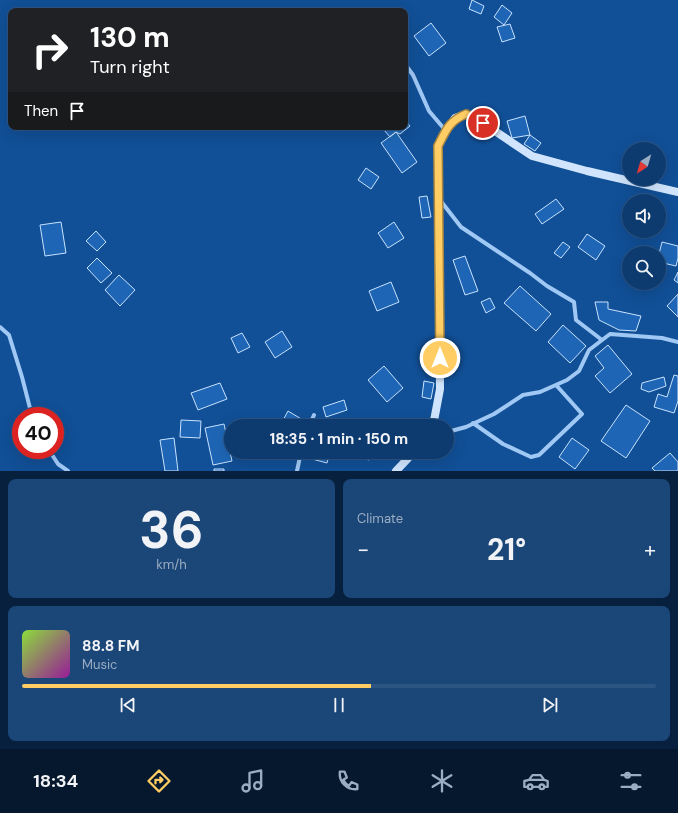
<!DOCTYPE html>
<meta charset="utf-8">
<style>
:root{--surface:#0d3b70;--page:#1b4678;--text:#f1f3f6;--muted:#9aadc3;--line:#2d5583;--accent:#ffcd63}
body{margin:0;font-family:"DM Sans",sans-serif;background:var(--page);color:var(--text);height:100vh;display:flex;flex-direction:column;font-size:15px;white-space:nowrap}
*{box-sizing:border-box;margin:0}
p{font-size:13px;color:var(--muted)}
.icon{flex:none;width:22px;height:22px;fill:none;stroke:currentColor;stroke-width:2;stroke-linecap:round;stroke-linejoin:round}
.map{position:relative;height:471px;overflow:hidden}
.drawer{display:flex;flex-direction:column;gap:8px;padding:8px;background:#07203e;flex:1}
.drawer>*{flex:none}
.guide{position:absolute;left:8px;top:8px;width:400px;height:122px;border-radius:8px;box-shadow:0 4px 16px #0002,0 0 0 1px var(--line);background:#202124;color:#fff;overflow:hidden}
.needle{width:26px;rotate:217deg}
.buttons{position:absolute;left:622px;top:142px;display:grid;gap:8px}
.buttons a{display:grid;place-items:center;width:44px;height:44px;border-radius:50%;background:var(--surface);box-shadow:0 4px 16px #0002,0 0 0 1px var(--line);font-size:20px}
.speed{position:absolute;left:12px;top:407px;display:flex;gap:8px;font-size:20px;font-weight:700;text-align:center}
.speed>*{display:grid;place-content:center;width:52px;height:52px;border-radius:50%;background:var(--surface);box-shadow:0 4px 16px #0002,0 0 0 1px var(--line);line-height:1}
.speed .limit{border:6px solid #d22;background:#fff;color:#111}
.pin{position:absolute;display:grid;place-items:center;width:34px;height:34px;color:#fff;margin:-17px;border:2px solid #fff;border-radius:50%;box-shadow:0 1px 4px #0007}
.me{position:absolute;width:44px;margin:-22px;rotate:0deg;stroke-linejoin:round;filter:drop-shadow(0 0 3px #0008)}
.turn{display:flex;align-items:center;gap:14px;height:84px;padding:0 16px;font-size:18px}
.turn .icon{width:52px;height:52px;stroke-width:2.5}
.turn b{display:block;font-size:28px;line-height:34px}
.then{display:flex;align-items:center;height:38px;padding:0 16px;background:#0003;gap:8px;font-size:15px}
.big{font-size:30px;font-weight:700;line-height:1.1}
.drawer .tile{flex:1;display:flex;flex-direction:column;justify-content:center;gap:6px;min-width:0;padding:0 14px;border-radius:8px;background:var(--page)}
.drawer .dial{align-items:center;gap:0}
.dial b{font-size:52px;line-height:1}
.song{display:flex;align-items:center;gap:12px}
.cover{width:48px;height:48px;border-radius:6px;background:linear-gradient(135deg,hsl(90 70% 55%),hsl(300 70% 35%))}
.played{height:4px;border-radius:2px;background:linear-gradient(90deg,var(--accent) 55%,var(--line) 55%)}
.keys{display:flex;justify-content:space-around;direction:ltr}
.heat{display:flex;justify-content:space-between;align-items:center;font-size:22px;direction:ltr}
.drawer .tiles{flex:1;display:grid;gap:8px;grid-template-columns:1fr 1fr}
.tile:last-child{grid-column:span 2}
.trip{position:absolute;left:224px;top:419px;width:230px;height:40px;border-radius:20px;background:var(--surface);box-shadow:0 4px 16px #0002,0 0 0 1px var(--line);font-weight:700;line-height:40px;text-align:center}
.tabs{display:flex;height:64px;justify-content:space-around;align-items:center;background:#05182d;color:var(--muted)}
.tabs .icon{width:28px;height:28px}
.tabs .current{color:var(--accent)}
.tabs b{font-size:18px;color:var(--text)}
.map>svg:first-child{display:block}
.building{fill:#1e66b5;stroke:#c8e2fe}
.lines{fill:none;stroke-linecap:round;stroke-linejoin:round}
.street{stroke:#a0c8f4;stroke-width:4}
.secondary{stroke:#d0e5fd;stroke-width:8}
.route-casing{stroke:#a68540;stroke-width:10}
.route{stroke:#ffcd63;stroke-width:7}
</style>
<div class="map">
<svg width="678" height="471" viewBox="0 0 678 471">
<rect width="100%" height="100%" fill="#114f96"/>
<!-- building -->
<path class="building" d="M 472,0 L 484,6 L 481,14 L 469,9 Z
M 502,5 L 512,13 L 504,25 L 494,17 Z
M 431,23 L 446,43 L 429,56 L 414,36 Z
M 510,24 L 515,38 L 502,42 L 497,27 Z
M 525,116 L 530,135 L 512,138 L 507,121 Z
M 405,120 L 410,126 L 400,134 L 396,132 L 390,137 L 384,130 L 387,127 L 405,127 Z
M 396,132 L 417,162 L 402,173 L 381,143 Z
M 530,135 L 541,143 L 535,151 L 524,144 Z
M 366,168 L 379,177 L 371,189 L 358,180 Z
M 427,196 L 431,217 L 422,218 L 419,197 Z
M 556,199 L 564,209 L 542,224 L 535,214 Z
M 659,217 L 664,219 L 660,231 L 659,231 Z
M 61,222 L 66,253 L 45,256 L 40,225 Z
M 394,222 L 404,238 L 388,248 L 378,233 Z
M 96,231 L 106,242 L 97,251 L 86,241 Z
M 587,234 L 605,246 L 596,260 L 578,247 Z
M 563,242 L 570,247 L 561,258 L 554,253 Z
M 662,242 L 678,246 L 678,258 L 676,266 L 659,262 L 659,254 Z
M 465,256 L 478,291 L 465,295 L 453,260 Z
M 97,258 L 112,273 L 101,283 L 87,268 Z
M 678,272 L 678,283 L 674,280 Z
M 119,275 L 135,290 L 120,306 L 105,290 Z
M 391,282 L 399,302 L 377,311 L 369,291 Z
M 520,286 L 551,314 L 536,331 L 504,303 Z
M 678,294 L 678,317 L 667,306 Z
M 490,298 L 495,308 L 486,313 L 481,302 Z
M 595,302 L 608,302 L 608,309 L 641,316 L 636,331 L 619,330 L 599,320 Z
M 563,325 L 586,346 L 570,363 L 548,342 Z
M 282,331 L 292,347 L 275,358 L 265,342 Z
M 242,333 L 250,347 L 238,353 L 231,338 Z
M 608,345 L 632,374 L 610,393 L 595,376 L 604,368 L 595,356 Z
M 384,366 L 403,388 L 387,402 L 368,380 Z
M 674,375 L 678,376 L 678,401 L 674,413 L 654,407 L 658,394 L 667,397 Z
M 664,377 L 666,386 L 649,392 L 641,389 L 642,383 Z
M 424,381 L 434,383 L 431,399 L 422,397 Z
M 220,383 L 227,399 L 198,410 L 191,393 Z
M 344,400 L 347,410 L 326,417 L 323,407 Z
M 626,405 L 650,421 L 626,458 L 601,441 Z
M 288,411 L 303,420 L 300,426 L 280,426 Z
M 181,420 L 201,421 L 200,438 L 180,437 Z
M 355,421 L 374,426 L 354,426 Z
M 224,424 L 232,461 L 213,465 L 205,428 Z
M 174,438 L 178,471 L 165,471 L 160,440 Z
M 572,438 L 589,450 L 575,469 L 559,457 Z
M 314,452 L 330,452 L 327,463 L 312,459 Z
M 347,452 L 371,452 L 369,460 L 347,454 Z
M 670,453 L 678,462 L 678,471 L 655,471 L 652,468 Z
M 214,469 L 224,469 L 224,471 L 214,471 Z"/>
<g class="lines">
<!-- street -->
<path class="street" d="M 405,64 L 413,75 L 429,111 L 446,131
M 440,200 L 461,227 L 530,273 L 547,286 L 574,302 L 576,320 L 602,340
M 0,327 L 9,335 L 22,377 L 32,416
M 473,423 L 503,444 L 531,457 L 539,455 L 582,414 L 556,385
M 309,426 L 314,415
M 447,429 L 451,431 L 466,427 L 494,414 L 523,395 L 540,392 L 567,380 L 579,371 L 589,350 L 610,334 L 662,338 L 678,342
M 49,450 L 58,464 L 68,471
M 297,471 L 301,452"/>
<!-- secondary -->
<path class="secondary" d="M 433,426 L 440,389 L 438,146 L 446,131 L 455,118 L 466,114 L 483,123 L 532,156 L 587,171 L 678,192
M 396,471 L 414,452"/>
</g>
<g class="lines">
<defs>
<path id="route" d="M 440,358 L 438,146 C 446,130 449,121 466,114 L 483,123"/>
</defs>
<!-- route casing -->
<use href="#route" class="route-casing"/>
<!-- route -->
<use href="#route" class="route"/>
</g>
</svg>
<div class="buttons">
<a><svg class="needle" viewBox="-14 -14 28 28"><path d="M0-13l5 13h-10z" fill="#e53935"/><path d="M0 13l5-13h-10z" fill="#9aadc3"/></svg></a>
<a><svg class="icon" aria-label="sound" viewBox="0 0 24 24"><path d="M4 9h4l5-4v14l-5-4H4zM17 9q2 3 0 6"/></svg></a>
<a><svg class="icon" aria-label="search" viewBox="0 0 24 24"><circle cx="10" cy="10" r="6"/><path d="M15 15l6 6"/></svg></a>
</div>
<div class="speed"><div class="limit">40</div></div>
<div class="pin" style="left:483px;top:123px;background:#d93025"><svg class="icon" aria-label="arrive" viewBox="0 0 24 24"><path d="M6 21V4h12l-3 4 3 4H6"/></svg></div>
<svg class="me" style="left:440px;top:358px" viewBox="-20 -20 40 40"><circle r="17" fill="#ffcd63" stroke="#fff" stroke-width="3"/><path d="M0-11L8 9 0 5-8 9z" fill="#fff"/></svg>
<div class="trip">18:35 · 1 min · 150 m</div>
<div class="guide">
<div class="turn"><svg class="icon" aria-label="right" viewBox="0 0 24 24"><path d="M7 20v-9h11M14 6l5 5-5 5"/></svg><div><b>130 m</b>Turn right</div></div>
<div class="then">Then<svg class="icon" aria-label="arrive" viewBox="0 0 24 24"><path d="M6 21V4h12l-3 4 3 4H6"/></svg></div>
</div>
</div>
<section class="drawer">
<div class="tiles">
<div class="tile dial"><b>36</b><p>km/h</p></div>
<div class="tile"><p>Climate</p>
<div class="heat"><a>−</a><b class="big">21°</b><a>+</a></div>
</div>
<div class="tile">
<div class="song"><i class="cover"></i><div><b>88.8 FM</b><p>Music</p></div></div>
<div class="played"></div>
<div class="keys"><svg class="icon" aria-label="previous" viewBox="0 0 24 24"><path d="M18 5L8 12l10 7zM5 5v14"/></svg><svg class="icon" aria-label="pause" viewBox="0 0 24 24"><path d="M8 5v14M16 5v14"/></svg><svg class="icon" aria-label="next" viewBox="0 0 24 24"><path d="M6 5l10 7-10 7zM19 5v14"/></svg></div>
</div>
</div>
</section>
<nav class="tabs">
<b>18:34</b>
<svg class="icon current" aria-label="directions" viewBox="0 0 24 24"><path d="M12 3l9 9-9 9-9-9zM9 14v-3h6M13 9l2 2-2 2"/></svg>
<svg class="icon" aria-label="music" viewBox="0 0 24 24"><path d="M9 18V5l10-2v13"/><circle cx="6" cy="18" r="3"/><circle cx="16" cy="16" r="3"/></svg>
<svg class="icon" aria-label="phone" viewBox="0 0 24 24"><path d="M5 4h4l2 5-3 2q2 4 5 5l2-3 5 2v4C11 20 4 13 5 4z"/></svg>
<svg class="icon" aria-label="climate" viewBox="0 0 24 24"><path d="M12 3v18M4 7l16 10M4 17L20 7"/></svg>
<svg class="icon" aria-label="car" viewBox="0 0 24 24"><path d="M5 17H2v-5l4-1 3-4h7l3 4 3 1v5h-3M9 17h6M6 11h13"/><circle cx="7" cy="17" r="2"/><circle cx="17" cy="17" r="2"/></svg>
<svg class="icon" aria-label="filters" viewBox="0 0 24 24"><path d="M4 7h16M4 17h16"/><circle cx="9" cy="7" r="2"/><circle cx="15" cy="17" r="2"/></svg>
</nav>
